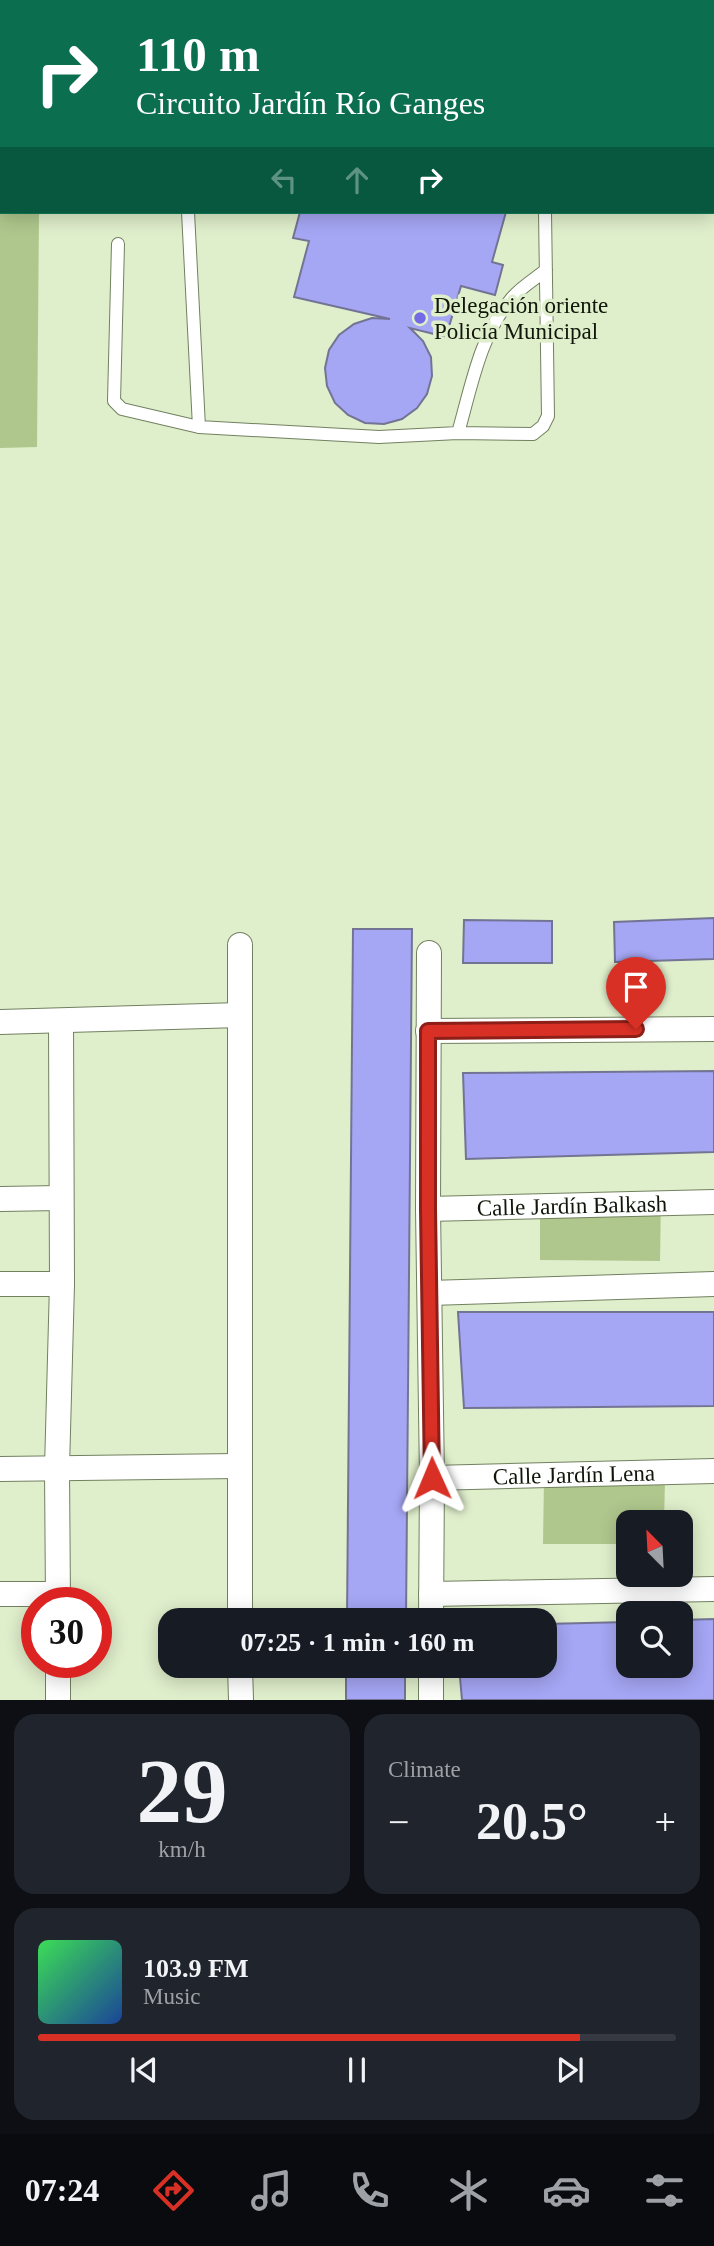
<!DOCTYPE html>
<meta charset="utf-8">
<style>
:root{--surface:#171b24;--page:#20242c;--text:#f1f3f6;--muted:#9ea1a6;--line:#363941;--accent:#d93025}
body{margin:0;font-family:"Times New Roman",serif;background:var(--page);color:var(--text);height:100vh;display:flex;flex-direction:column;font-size:26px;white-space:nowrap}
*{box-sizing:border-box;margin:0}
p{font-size:23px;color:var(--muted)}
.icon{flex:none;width:38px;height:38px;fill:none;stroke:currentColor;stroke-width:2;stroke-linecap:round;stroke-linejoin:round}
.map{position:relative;height:1700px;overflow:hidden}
.details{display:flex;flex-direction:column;gap:14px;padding:14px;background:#0d0f14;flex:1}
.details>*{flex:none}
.hud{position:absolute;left:0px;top:0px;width:714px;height:214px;box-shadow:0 4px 18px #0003;background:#0b6e4f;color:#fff;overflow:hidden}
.needle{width:46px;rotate:336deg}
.buttons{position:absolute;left:616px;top:1510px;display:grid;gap:14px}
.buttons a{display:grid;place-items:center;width:77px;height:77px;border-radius:14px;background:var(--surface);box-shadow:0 4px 18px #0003;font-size:35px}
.speed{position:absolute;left:21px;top:1587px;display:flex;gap:14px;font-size:35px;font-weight:700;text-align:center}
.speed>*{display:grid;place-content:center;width:91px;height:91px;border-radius:50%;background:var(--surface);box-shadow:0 4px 18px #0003;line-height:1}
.speed .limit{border:10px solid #d22;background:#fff;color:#111}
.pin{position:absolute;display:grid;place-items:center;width:60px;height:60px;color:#fff;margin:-72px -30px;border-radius:50% 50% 50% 0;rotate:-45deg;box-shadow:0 0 7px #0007}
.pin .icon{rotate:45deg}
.me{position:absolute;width:77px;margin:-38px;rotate:359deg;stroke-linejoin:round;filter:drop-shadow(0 0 5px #0008)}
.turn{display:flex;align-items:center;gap:24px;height:147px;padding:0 21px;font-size:32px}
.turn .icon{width:91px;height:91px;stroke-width:2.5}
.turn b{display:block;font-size:49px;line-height:60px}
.lanes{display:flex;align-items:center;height:66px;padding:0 21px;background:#0003;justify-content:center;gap:35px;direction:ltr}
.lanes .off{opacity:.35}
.big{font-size:52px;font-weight:800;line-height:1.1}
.details .widget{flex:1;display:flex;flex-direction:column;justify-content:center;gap:10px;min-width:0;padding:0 24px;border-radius:21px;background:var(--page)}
.details .dial{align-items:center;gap:0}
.dial b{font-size:91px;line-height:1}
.song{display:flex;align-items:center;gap:21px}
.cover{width:84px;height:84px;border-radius:10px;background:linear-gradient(135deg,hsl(130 70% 55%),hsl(220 70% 35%))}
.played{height:7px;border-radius:4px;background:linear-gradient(90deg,var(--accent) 85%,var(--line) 85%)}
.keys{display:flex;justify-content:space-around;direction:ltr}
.heat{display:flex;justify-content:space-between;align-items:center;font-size:38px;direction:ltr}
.details .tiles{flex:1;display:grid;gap:14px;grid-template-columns:1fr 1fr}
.widget:last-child{grid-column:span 2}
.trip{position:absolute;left:158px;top:1608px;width:399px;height:70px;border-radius:21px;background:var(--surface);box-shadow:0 4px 18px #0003;font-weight:800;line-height:70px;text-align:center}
.dock{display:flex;height:112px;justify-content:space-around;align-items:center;background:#090b0e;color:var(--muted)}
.dock .icon{width:49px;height:49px}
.dock .active{color:var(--accent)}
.dock b{font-size:32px;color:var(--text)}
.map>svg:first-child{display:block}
.green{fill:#afc78d}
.building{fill:#a5a6f4;stroke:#737494;stroke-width:2}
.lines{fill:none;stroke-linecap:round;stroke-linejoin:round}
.lane-casing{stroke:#728060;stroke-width:14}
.street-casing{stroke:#728060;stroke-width:26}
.path{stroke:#78826b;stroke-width:4.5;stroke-dasharray:3.5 5;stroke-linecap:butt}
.lane{stroke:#fff;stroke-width:12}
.street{stroke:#fff;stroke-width:24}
.route-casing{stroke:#8d1f18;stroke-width:18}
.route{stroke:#d93025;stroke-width:12}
.poi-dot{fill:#746ae5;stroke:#dfeecb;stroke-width:2.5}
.labels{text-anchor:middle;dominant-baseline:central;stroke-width:7;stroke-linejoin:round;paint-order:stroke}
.poi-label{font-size:23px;fill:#11160a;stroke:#dfeecb;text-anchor:start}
.street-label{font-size:23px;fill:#11160a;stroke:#dfeecb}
</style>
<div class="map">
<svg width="714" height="1700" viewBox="0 0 714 1700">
<rect width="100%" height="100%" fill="#dfeecb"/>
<!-- green -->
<path class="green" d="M 0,70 L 2,212 L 39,212 L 37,447 L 0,448 Z
M 540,1196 L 661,1197 L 660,1261 L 540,1260 Z
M 544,1480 L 665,1481 L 664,1522 L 628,1522 L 628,1544 L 543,1544 Z"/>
<!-- building -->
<path class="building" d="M 300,212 L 506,212 L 492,262 L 503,265 L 495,295 L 461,286 L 446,337 L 410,328 L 423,341 L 431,357 L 432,376 L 427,394 L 417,408 L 402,419 L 384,424 L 365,423 L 348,415 L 335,403 L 327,386 L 325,368 L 329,350 L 339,335 L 354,324 L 372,318 L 390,319 L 294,297 L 309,241 L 293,238 Z
M 714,918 L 714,959 L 615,962 L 614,922 Z
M 464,920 L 552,921 L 552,963 L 463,963 Z
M 353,929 L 412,929 L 406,1620 L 347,1620 Z
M 714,1071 L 714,1152 L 466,1159 L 463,1073 Z
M 458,1312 L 714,1312 L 714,1406 L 464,1408 Z
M 714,1619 L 714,1700 L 462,1700 L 459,1666 L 544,1666 L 544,1624 L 628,1622 L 628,1666 L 681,1666 L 681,1620 Z
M 346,1666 L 405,1666 L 405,1700 L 346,1700 Z"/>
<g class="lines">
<defs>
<path id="lane" d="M 251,2 L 252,0
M 465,2 L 465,0
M 188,212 L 199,427
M 118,244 L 114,401 L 122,409 L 199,427 L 379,437 L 458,433 L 533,434 L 543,426 L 548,416 L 545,212
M 458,433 C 471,388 480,334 512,298 C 521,287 535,279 546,270"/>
<g id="street">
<path d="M 23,0 L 31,2"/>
<path d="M 712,67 L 714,66"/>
<path d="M 712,164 L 714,164"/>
<path d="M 240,945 L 240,1620"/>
<path d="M 429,953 L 428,1209 L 432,1478 L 431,1620"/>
<path d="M 0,1022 L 240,1015"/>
<path d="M 428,1031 L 714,1029"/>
<path d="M 0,1199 L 60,1198"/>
<path id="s1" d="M 428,1209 L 714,1202"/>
<path d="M 0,1284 L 62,1284"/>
<path d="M 430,1293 L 714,1284"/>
<path d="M 0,1469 L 238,1466"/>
<path id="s2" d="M 432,1478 L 714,1471"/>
<path d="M 0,1594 L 58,1594"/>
<path d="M 431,1594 L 714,1589"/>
<path d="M 58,1603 L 57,1468 L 62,1284 L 61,1022"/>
<path d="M 58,1662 L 58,1700"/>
<path d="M 240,1666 L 241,1700"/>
<path d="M 431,1666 L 431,1700"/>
</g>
</defs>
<!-- lane casing -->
<use href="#lane" class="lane-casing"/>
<!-- street casing -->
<use href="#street" class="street-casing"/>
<!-- path -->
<path class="path" d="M 349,2 L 349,0"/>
<!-- lane -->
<use href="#lane" class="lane"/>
<!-- street -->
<use href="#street" class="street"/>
</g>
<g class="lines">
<defs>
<path id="route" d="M 432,1478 L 428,1209 L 428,1031 L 636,1029"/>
</defs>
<!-- route casing -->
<use href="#route" class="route-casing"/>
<!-- route -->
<use href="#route" class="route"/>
</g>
<!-- markers -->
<circle class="poi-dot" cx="420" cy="318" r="7"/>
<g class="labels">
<!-- poi labels -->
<g class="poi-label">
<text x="434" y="305">Delegación oriente<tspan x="434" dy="26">Policía Municipal</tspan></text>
</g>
<!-- street labels -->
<g class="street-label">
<text stroke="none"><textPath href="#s1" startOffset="144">Calle Jardín Balkash</textPath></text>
<text stroke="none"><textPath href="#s2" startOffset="142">Calle Jardín Lena</textPath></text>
</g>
</g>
</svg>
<div class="buttons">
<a><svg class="needle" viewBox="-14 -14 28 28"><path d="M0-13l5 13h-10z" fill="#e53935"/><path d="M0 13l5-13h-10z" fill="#9ea1a6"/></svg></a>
<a><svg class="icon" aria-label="search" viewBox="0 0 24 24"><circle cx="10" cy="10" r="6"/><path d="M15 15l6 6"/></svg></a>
</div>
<div class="speed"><div class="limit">30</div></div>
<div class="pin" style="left:636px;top:1029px;background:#d93025"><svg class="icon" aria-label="arrive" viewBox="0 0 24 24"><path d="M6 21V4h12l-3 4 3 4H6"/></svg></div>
<svg class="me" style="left:432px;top:1478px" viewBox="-20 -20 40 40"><path d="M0-17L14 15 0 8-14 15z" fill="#d93025" stroke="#fff" stroke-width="4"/></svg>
<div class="trip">07:25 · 1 min · 160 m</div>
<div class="hud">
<div class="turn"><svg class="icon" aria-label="right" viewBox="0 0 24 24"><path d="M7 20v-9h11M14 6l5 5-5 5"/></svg><div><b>110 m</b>Circuito Jardín Río Ganges</div></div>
<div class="lanes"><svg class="icon off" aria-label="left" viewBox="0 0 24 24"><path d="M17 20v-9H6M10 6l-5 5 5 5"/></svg><svg class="icon off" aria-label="ahead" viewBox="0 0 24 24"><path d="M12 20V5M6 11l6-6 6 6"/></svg><svg class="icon" aria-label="right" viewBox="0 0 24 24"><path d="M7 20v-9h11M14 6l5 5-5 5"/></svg></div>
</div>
</div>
<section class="details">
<div class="tiles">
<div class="widget dial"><b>29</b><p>km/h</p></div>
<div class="widget"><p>Climate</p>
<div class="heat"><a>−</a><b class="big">20.5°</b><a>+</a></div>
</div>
<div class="widget">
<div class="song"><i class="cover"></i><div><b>103.9 FM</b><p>Music</p></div></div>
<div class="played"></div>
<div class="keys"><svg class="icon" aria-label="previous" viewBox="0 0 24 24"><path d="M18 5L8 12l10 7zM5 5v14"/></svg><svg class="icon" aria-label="pause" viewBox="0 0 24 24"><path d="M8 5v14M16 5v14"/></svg><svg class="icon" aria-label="next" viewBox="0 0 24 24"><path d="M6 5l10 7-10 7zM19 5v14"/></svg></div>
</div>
</div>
</section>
<nav class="dock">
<b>07:24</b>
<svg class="icon active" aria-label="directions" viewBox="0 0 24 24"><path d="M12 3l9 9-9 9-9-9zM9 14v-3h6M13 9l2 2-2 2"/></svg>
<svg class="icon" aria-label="music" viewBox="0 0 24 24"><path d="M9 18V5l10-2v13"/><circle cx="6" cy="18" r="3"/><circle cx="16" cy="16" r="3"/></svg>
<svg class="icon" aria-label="phone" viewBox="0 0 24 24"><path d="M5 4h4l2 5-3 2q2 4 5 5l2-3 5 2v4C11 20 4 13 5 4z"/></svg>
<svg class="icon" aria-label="climate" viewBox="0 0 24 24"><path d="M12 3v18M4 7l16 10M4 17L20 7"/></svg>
<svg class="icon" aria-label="car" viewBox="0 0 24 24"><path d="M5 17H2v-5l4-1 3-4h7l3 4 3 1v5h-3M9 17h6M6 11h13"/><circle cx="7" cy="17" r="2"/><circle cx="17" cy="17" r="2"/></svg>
<svg class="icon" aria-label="filters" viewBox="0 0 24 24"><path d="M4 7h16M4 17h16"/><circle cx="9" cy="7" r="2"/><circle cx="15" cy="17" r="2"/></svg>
</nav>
